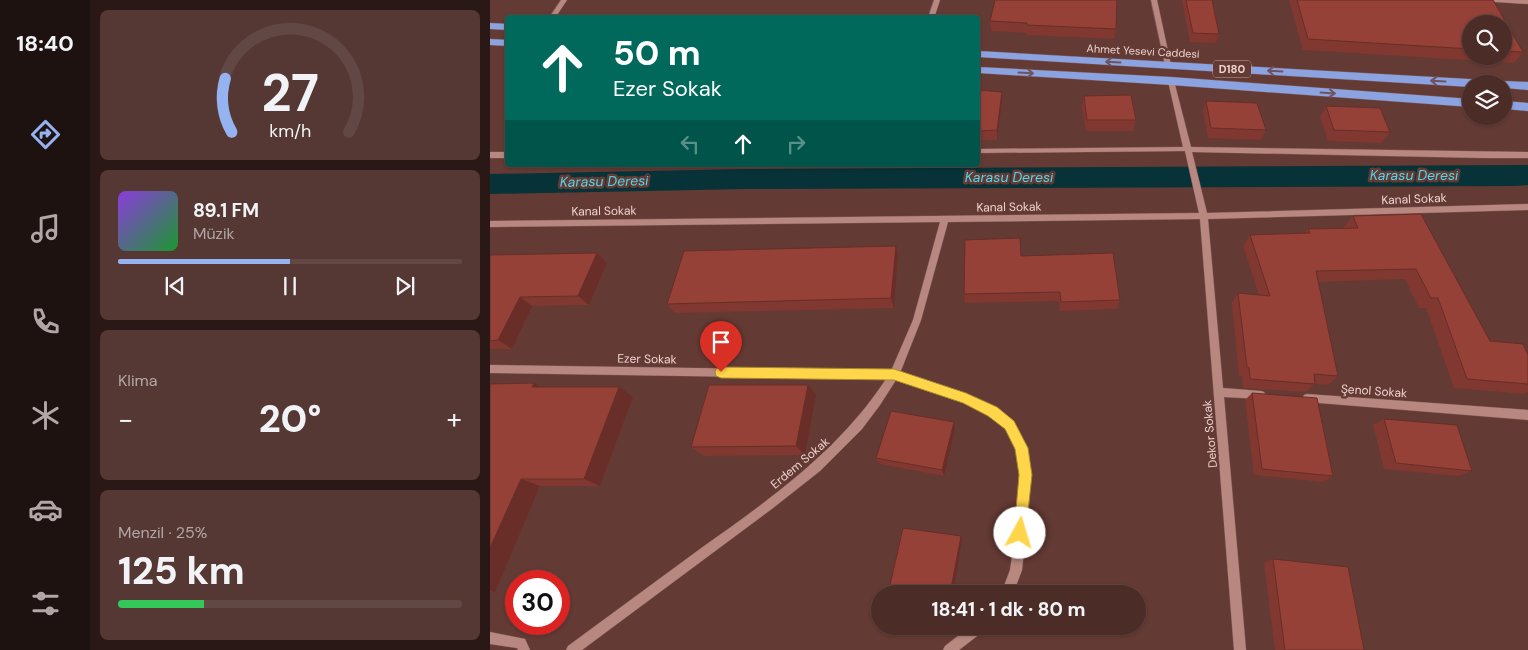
<!DOCTYPE html>
<html lang="tr">
<meta charset="utf-8">
<style>
:root{--surface:#4b2c27;--page:#553833;--text:#f1f3f6;--muted:#b2a7a7;--line:#624844;--accent:#95b2f1}
body{margin:0;font-family:"DM Sans",sans-serif;background:var(--page);color:var(--text);height:100vh;display:flex;flex-direction:column;font-size:19px;white-space:nowrap}
*{box-sizing:border-box;margin:0}
p{font-size:16px;color:var(--muted)}
.icon{flex:none;width:28px;height:28px;fill:none;stroke:currentColor;stroke-width:2;stroke-linecap:round;stroke-linejoin:round}
.map{position:relative;flex:1;overflow:hidden}
.side{display:flex;flex-direction:column;gap:10px;padding:10px;background:#291815;width:400px}
.side>*{flex:none}
.banner{position:absolute;left:15px;top:15px;width:475px;height:152px;border-radius:5px;box-shadow:0 1px 4px #0004,0 0 0 1px var(--line);background:#00695c;color:#fff;overflow:hidden}
.tools{position:absolute;left:972px;top:15px;display:grid;gap:10px}
.tools a{display:grid;place-items:center;width:50px;height:50px;border-radius:50%;background:var(--surface);box-shadow:0 1px 4px #0004,0 0 0 1px var(--line);font-size:25px}
.speed{position:absolute;left:15px;top:570px;display:flex;gap:10px;font-size:25px;font-weight:700;text-align:center}
.speed>*{display:grid;place-content:center;width:65px;height:65px;border-radius:50%;background:var(--surface);box-shadow:0 1px 4px #0004,0 0 0 1px var(--line);line-height:1}
.speed .limit{border:8px solid #d22;background:#fff;color:#111}
.pin{position:absolute;display:grid;place-items:center;width:42px;height:42px;color:#fff;margin:-51px -21px;border-radius:50% 50% 50% 0;rotate:-45deg;box-shadow:0 0 5px #0007}
.pin .icon{rotate:45deg}
.me{position:absolute;width:55px;margin:-28px;rotate:6deg;stroke-linejoin:round;filter:drop-shadow(0 0 4px #0008)}
.turn{display:flex;align-items:center;gap:18px;height:105px;padding:0 25px;font-size:22px}
.turn .icon{width:65px;height:65px;stroke-width:2.5}
.turn b{display:block;font-size:35px;line-height:42px}
.lanes{display:flex;align-items:center;height:48px;padding:0 25px;background:#0003;justify-content:center;gap:25px;direction:ltr}
.lanes .off{opacity:.35}
.big{font-size:38px;font-weight:800;line-height:1.1}
.side .tile{flex:1;display:flex;flex-direction:column;justify-content:center;gap:8px;min-width:0;padding:0 18px;border-radius:8px;background:var(--page)}
.side .dial{align-items:center;gap:0}
.dial svg{height:130px;overflow:visible;fill:none;stroke:var(--line);stroke-width:7;stroke-linecap:round;text-anchor:middle}
.dial text{fill:var(--text);stroke:none}
.song{display:flex;align-items:center;gap:15px}
.cover{width:60px;height:60px;border-radius:8px;background:linear-gradient(135deg,hsl(270 70% 55%),hsl(130 70% 35%))}
.played{height:5px;border-radius:2px;background:linear-gradient(90deg,var(--accent) 50%,var(--line) 50%)}
.keys{display:flex;justify-content:space-around;direction:ltr}
.heat{display:flex;justify-content:space-between;align-items:center;font-size:28px;direction:ltr}
.charge{height:8px;border-radius:4px;background:linear-gradient(90deg,#34c759 25%,var(--line) 0)}
.trip{position:absolute;left:381px;top:585px;width:275px;height:50px;border-radius:25px;background:var(--surface);box-shadow:0 1px 4px #0004,0 0 0 1px var(--line);font-weight:800;line-height:50px;text-align:center}
main{display:flex;flex:1;min-height:0}
.tab-bar{display:flex;flex-direction:column;width:90px;justify-content:space-around;align-items:center;background:#1e1210;color:var(--muted)}
.tab-bar .icon{width:35px;height:35px}
.tab-bar .selected{color:var(--accent)}
.tab-bar b{font-size:22px;color:var(--text)}
.map>svg:first-child{display:block}
.lines{fill:none;stroke-linecap:round;stroke-linejoin:round}
.canal{fill:#063238;fill-rule:evenodd}
.minor-casing{stroke:#7c5954;stroke-width:1}
.highway-casing{stroke:#7c5954;stroke-width:1}
.minor{fill:#b88780;fill-rule:evenodd}
.highway{fill:#8ca3e1;fill-rule:evenodd}
.wall{fill:#803830;fill-rule:evenodd}
.shaded-wall{fill:#682e27}
.building{fill:#954138;stroke:#682e27}
.oneway{stroke:#6e545f}
.route{fill:#ffd54a;stroke:#a68a30}
.labels{text-anchor:middle;dominant-baseline:central;stroke-width:5;stroke-linejoin:round;paint-order:stroke}
.far-street-label{font-size:11px;fill:#edd2ce;stroke:#643a34}
.shield{fill:#643a34;stroke:#c4a4a0;stroke-width:1}
.shield-label{font-size:11px;font-weight:bold;fill:#edd2ce}
.street-label{font-size:12px;fill:#edd2ce;stroke:#643a34}
.water-label{font-size:14px;font-style:italic;fill:#51d6e9;stroke:#643a34}
</style>
<main>
<nav class="tab-bar">
<b>18:40</b>
<svg class="icon selected" aria-label="directions" viewBox="0 0 24 24"><path d="M12 3l9 9-9 9-9-9zM9 14v-3h6M13 9l2 2-2 2"/></svg>
<svg class="icon" aria-label="music" viewBox="0 0 24 24"><path d="M9 18V5l10-2v13"/><circle cx="6" cy="18" r="3"/><circle cx="16" cy="16" r="3"/></svg>
<svg class="icon" aria-label="phone" viewBox="0 0 24 24"><path d="M5 4h4l2 5-3 2q2 4 5 5l2-3 5 2v4C11 20 4 13 5 4z"/></svg>
<svg class="icon" aria-label="climate" viewBox="0 0 24 24"><path d="M12 3v18M4 7l16 10M4 17L20 7"/></svg>
<svg class="icon" aria-label="car" viewBox="0 0 24 24"><path d="M5 17H2v-5l4-1 3-4h7l3 4 3 1v5h-3M9 17h6M6 11h13"/><circle cx="7" cy="17" r="2"/><circle cx="17" cy="17" r="2"/></svg>
<svg class="icon" aria-label="filters" viewBox="0 0 24 24"><path d="M4 7h16M4 17h16"/><circle cx="9" cy="7" r="2"/><circle cx="15" cy="17" r="2"/></svg>
</nav>
<section class="side">
<div class="tile dial"><svg viewBox="0 0 100 80">
<path d="M14 69A42 42 0 1 1 86 69"/>
<path d="M14 69A42 42 0 0 1 10 36" stroke="#95b2f1"/>
<text x="50" y="56" font-size="32" font-weight="700">27</text>
<text x="50" y="72" font-size="11">km/h</text>
</svg></div>
<div class="tile">
<div class="song"><i class="cover"></i><div><b>89.1 FM</b><p>Müzik</p></div></div>
<div class="played"></div>
<div class="keys"><svg class="icon" aria-label="previous" viewBox="0 0 24 24"><path d="M18 5L8 12l10 7zM5 5v14"/></svg><svg class="icon" aria-label="pause" viewBox="0 0 24 24"><path d="M8 5v14M16 5v14"/></svg><svg class="icon" aria-label="next" viewBox="0 0 24 24"><path d="M6 5l10 7-10 7zM19 5v14"/></svg></div>
</div>
<div class="tile"><p>Klima</p>
<div class="heat"><a>−</a><b class="big">20°</b><a>+</a></div>
</div>
<div class="tile"><p>Menzil · 25%</p><b class="big">125 km</b><div class="charge"></div></div>
</section>
<div class="map">
<svg width="1038" height="650" viewBox="0 0 1038 650">
<rect width="100%" height="100%" fill="#643a34"/>
<g class="lines">
<!-- canal -->
<path class="canal" d="M 1038,165 L 1038,185 L 1025,186 L 255,189 L 0,194 L 0,174 L 255,169 Z"/>
<defs>
<path id="minor" d="M 71,0 L 77,0 L 65,18 L 59,18 Z
M 444,0 L 450,0 L 444,18 L 438,18 Z
M 661,0 L 667,0 L 681,65 L 680,66 L 676,66 L 675,65 Z
M 1002,0 L 1038,0 L 1038,4 L 1005,2 Z
M 681,79 L 684,81 L 701,147 L 1038,152 L 1038,158 L 993,158 L 702,152 L 717,213 L 1038,204 L 1038,210 L 718,219 L 733,388 L 771,391 L 774,392 L 776,395 L 774,398 L 771,399 L 734,397 L 756,650 L 744,650 L 710,219 L 458,222 L 431,320 L 410,373 L 476,394 L 506,409 L 523,422 L 536,445 L 541,475 L 538,515 L 532,570 L 523,594 L 511,594 L 520,570 L 528,515 L 531,475 L 527,449 L 517,428 L 500,415 L 474,402 L 406,380 L 390,405 L 372,429 L 330,471 L 283,508 L 92,650 L 76,650 L 78,646 C 122,614 166,581 210,549 C 279,500 349,451 396,379 L 0,373 L 0,365 L 401,371 L 423,320 L 450,222 L 0,227 L 0,221 L 709,213 L 695,151 L 488,153 L 488,149 L 693,147 L 678,81 Z
M 0,152 L 18,152 L 18,158 L 0,158 Z
M 817,394 L 1038,410 L 1038,420 L 817,402 L 814,401 L 812,398 L 814,395 Z
M 481,626 L 497,626 L 495,630 L 469,650 L 453,650 L 455,646 Z
M 0,632 L 35,639 L 40,650 L 28,650 L 27,648 L 0,644 Z"/>
<path id="highway" d="M 0,23 L 18,24 L 18,30 L 0,29 Z
M 0,39 L 18,40 L 18,46 L 0,45 Z
M 488,51 L 996,80 L 1001,84 L 981,84 L 981,87 L 488,57 Z
M 488,67 L 681,77 L 981,99 L 981,107 L 681,85 L 488,73 Z
M 1014,81 L 1038,82 L 1038,90 L 1014,88 L 1014,84 L 1009,84 Z
M 1014,101 L 1038,103 L 1038,111 L 1014,109 Z"/>
</defs>
<!-- minor casing -->
<use href="#minor" class="minor-casing"/>
<!-- highway casing -->
<use href="#highway" class="highway-casing"/>
<!-- minor -->
<use href="#minor" class="minor"/>
<!-- highway -->
<use href="#highway" class="highway"/>
</g>
<!-- wall -->
<path class="wall" d="M 692,0 L 722,0 L 729,34 L 726,43 L 700,42 Z
M 799,0 L 1003,0 L 1033,52 L 1024,63 L 813,50 ZM 981,24 L 1014,24 L 1014,56 L 981,56 Z
M 500,21 L 626,29 L 624,39 L 537,35 L 537,33 L 501,31 Z
M 488,90 L 512,102 L 507,140 L 488,140 Z
M 594,96 L 646,120 L 643,131 L 596,131 L 592,107 Z
M 716,101 L 776,130 L 771,140 L 718,138 L 713,111 Z
M 836,106 L 900,132 L 892,143 L 838,141 L 830,117 Z
M 931,214 L 1000,341 L 1038,355 L 1038,392 L 1034,394 L 964,388 L 936,308 L 929,308 L 915,279 L 828,282 L 848,376 L 838,385 L 825,384 L 816,392 L 753,388 L 752,376 L 749,376 L 742,303 L 748,293 L 769,295 L 753,246 L 760,235 L 815,233 L 818,229 L 854,228 L 854,227 L 863,216 Z
M 406,246 L 408,256 L 404,308 L 185,313 L 177,304 Z
M 107,253 L 117,263 L 99,305 L 42,306 L 22,349 L 0,349 L 0,255 Z
M 531,256 L 630,300 L 627,309 L 570,311 L 569,301 L 475,303 L 474,294 Z
M 0,384 L 50,387 L 143,397 L 110,486 L 50,486 L 5,592 L 0,592 Z
M 762,393 L 843,476 L 833,482 L 764,475 L 755,400 Z
M 326,395 L 315,455 L 214,456 L 201,447 Z
M 894,419 L 982,471 L 968,476 L 894,469 L 883,425 Z
M 464,422 L 465,429 L 454,476 L 390,464 L 386,458 Z
M 783,559 L 874,650 L 785,650 L 774,563 Z"/>
<!-- shaded-wall -->
<path class="shaded-wall" d="M 512,92 L 512,102 L 507,140 L 507,130 Z
M 406,246 L 408,256 L 404,308 L 401,298 Z
M 107,253 L 117,263 L 99,305 L 88,296 Z
M 30,297 L 42,306 L 22,349 L 8,340 Z
M 44,383 L 60,393 L 42,387 Z
M 318,385 L 326,395 L 315,455 L 306,446 Z
M 129,387 L 143,397 L 110,486 L 94,479 Z
M 464,422 L 465,429 L 454,476 L 452,470 Z
M 31,479 L 50,486 L 5,592 L 0,591 L 0,548 Z
M 471,536 L 472,540 L 463,594 L 460,594 Z"/>
<!-- building -->
<path class="building" d="M 505,0 L 627,0 L 626,29 L 537,25 L 537,23 L 500,21 Z
M 696,0 L 722,0 L 729,34 L 703,33 Z
M 807,0 L 1003,0 L 1033,52 L 1014,51 L 1014,24 L 981,24 L 981,49 L 818,39 Z
M 488,90 L 512,92 L 507,130 L 488,131 Z
M 641,95 L 646,120 L 597,120 L 594,96 Z
M 716,101 L 767,103 L 776,130 L 721,128 Z
M 836,106 L 890,108 L 900,132 L 844,130 Z
M 931,214 L 1000,341 L 1033,344 L 1038,355 L 1038,384 L 977,379 L 948,298 L 941,298 L 926,269 L 826,271 L 848,376 L 824,374 L 825,384 L 760,379 L 759,368 L 757,367 L 748,293 L 780,296 L 760,235 L 820,233 L 818,229 L 868,228 L 863,216 Z
M 530,238 L 531,256 L 623,253 L 630,300 L 571,302 L 570,292 L 474,294 L 475,240 Z
M 406,246 L 401,298 L 177,304 L 194,251 Z
M 107,253 L 88,296 L 30,297 L 8,340 L 0,341 L 0,255 Z
M 44,383 L 42,387 L 129,387 L 94,479 L 31,479 L 0,548 L 0,384 Z
M 219,385 L 318,385 L 306,446 L 201,447 Z
M 762,393 L 827,398 L 843,476 L 772,469 Z
M 401,411 L 464,422 L 452,470 L 386,458 Z
M 894,419 L 967,425 L 982,471 L 906,463 Z
M 413,528 L 471,536 L 460,594 L 398,594 Z
M 783,559 L 858,567 L 874,650 L 795,650 Z"/>
<!-- one-way arrows -->
<defs><path id="oneway-shaft" d="M-6 0H5M1.5-3L5.5 0L1.5 3" fill="none" stroke-width="1.6" stroke-linecap="round" stroke-linejoin="round" transform="scale(1.25)"/></defs>
<g class="oneway">
<use href="#oneway-shaft" transform="translate(623 62) rotate(-177)"/>
<use href="#oneway-shaft" transform="translate(785 71) rotate(-177)"/>
<use href="#oneway-shaft" transform="translate(536 73) rotate(3)"/>
<use href="#oneway-shaft" transform="translate(948 81) rotate(-177)"/>
<use href="#oneway-shaft" transform="translate(838 93) rotate(4)"/>
</g>
<!-- route -->
<path class="route" d="M 231,367 L 404,369 L 476,393 L 507,407 L 524,421 L 538,448 L 542,475 L 535,538 L 530,540 L 526,538 L 524,533 L 529,475 L 525,449 L 515,429 L 498,416 L 473,403 L 404,380 L 231,378 L 226,376 L 225,372 L 226,369 Z"/>
<g class="labels">
<!-- far-street labels -->
<g class="far-street-label">
<text transform="translate(653 51) rotate(3)">Ahmet Yesevi Caddesi</text>
</g>
<!-- shield labels -->
<rect class="shield" x="723" y="60.5" width="38" height="17" rx="4"/>
<g class="shield-label">
<text x="742" y="69">D180</text>
</g>
<!-- street labels -->
<g class="street-label">
<text transform="translate(924 199) rotate(-2)">Kanal Sokak</text>
<text transform="translate(519 207) rotate(-1)">Kanal Sokak</text>
<text transform="translate(114 211) rotate(-1)">Kanal Sokak</text>
<text transform="translate(157 359) rotate(1)">Ezer Sokak</text>
<text transform="translate(884 391) rotate(4)">Şenol Sokak</text>
<text transform="translate(720 434) rotate(-95)">Dekor Sokak</text>
<text transform="translate(310 463) rotate(-40)">Erdem Sokak</text>
</g>
<!-- water labels -->
<g class="water-label">
<text x="924" y="175">Karasu Deresi</text>
<text x="519" y="177">Karasu Deresi</text>
<text transform="translate(114 181) rotate(-1)">Karasu Deresi</text>
</g>
</g>
</svg>
<div class="tools">
<a><svg class="icon" aria-label="search" viewBox="0 0 24 24"><circle cx="10" cy="10" r="6"/><path d="M15 15l6 6"/></svg></a>
<a><svg class="icon" aria-label="layers" viewBox="0 0 24 24"><path d="M12 4l9 5-9 5-9-5zM3 14l9 5 9-5"/></svg></a>
</div>
<div class="speed"><div class="limit">30</div></div>
<div class="pin" style="left:231px;top:372px;background:#d93025"><svg class="icon" aria-label="arrive" viewBox="0 0 24 24"><path d="M6 21V4h12l-3 4 3 4H6"/></svg></div>
<svg class="me" style="left:530px;top:533px" viewBox="-20 -20 40 40"><circle r="19" fill="#fff"/><path d="M0-13L10 11 0 6-10 11z" fill="#ffd54a"/></svg>
<div class="trip">18:41 · 1 dk · 80 m</div>
<div class="banner">
<div class="turn"><svg class="icon" aria-label="ahead" viewBox="0 0 24 24"><path d="M12 20V5M6 11l6-6 6 6"/></svg><div><b>50 m</b>Ezer Sokak</div></div>
<div class="lanes"><svg class="icon off" aria-label="left" viewBox="0 0 24 24"><path d="M17 20v-9H6M10 6l-5 5 5 5"/></svg><svg class="icon" aria-label="ahead" viewBox="0 0 24 24"><path d="M12 20V5M6 11l6-6 6 6"/></svg><svg class="icon off" aria-label="right" viewBox="0 0 24 24"><path d="M7 20v-9h11M14 6l5 5-5 5"/></svg></div>
</div>
</div>
</main>
